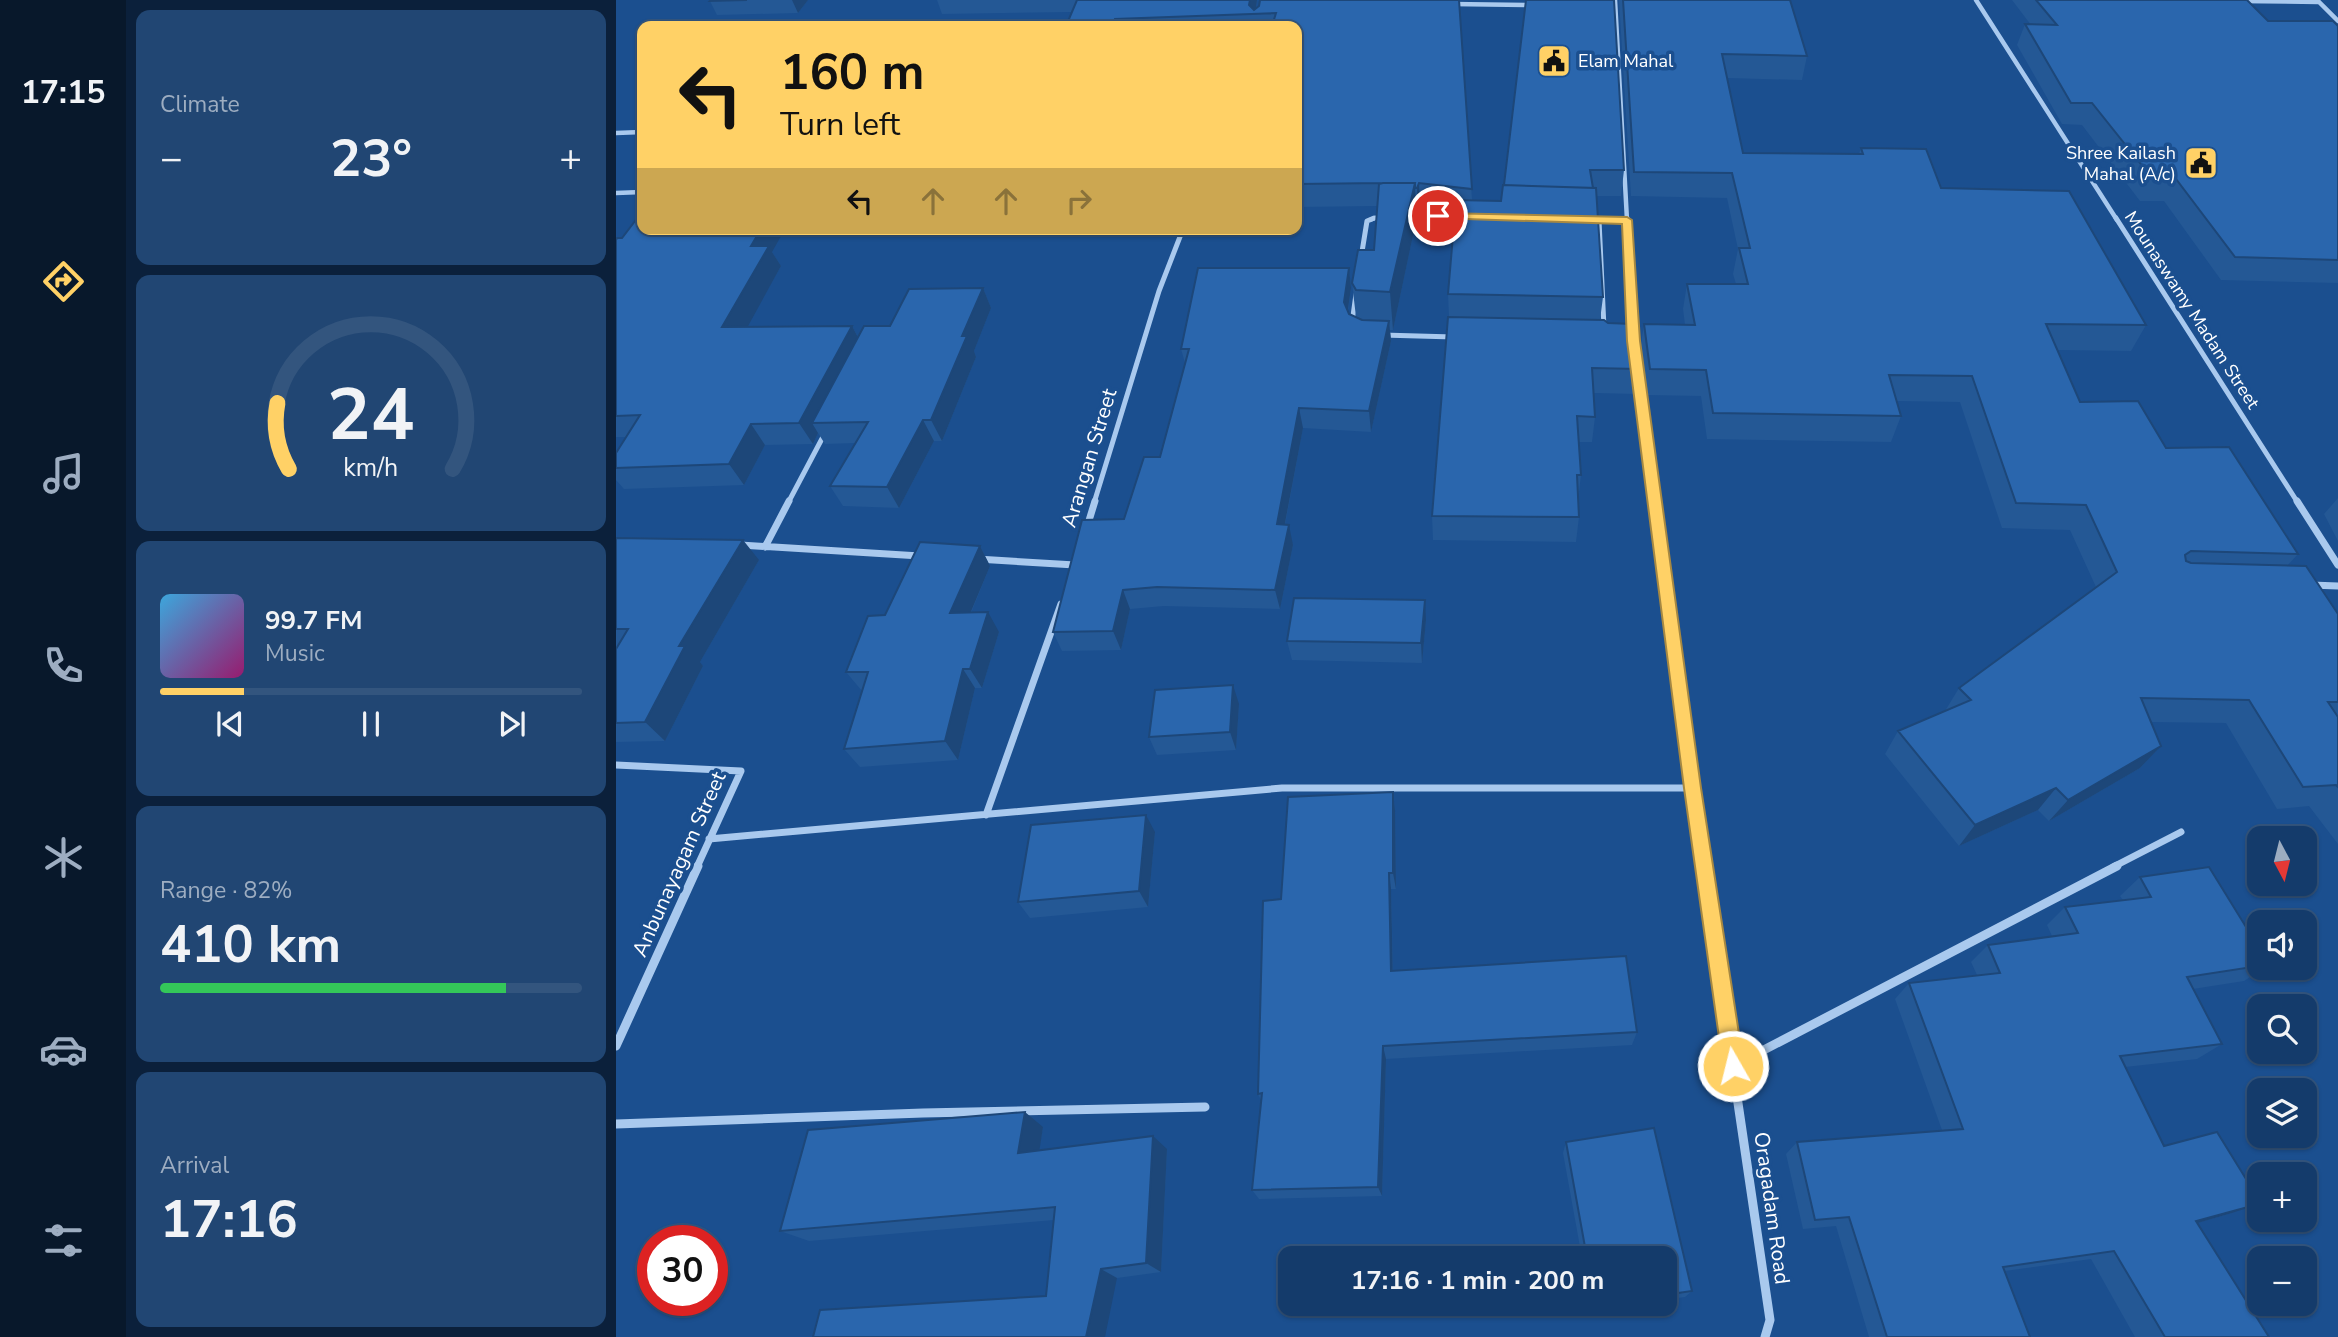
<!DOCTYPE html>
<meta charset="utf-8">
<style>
:root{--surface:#143b6b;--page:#214673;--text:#f1f3f6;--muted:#9dadc1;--line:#33557e;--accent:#ffd166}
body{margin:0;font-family:"Nunito Sans",sans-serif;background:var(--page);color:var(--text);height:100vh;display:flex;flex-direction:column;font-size:26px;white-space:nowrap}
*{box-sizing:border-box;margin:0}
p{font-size:23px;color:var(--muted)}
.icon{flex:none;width:38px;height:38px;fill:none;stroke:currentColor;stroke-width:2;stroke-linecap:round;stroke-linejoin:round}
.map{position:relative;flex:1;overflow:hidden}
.panel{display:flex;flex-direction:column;gap:10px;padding:10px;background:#0b203b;width:490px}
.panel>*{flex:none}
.hud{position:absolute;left:21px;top:21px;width:665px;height:214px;border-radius:14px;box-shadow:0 2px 5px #0004,0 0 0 2px var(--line);background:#ffd166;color:#111;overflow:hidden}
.needle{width:46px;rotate:173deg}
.controls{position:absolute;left:1631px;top:826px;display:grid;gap:14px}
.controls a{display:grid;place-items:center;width:70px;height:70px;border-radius:14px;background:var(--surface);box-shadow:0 2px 5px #0004,0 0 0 2px var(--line);font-size:35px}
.speed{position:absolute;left:21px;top:1225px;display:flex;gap:14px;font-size:35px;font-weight:700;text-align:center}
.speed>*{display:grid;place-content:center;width:91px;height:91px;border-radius:50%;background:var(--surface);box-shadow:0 2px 5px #0004,0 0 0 2px var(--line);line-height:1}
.speed .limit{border:10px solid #d22;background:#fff;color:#111}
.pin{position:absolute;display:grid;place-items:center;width:60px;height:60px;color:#fff;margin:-30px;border:4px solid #fff;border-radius:50%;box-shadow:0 2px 7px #0007}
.me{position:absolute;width:77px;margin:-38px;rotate:352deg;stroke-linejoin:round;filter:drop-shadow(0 0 5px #0008)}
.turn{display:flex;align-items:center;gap:24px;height:147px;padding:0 28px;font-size:32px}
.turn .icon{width:91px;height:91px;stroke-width:2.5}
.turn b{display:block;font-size:49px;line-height:60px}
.lanes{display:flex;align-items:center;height:66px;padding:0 28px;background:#0003;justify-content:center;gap:35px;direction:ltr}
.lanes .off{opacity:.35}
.big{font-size:52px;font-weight:700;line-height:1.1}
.panel .tile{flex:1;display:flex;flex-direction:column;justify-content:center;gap:10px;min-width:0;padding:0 24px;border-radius:14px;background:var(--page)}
.panel .dial{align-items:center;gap:0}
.dial svg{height:182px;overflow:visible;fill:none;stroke:var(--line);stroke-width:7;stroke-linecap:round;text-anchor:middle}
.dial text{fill:var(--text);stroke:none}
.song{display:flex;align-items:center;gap:21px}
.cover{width:84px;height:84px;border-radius:10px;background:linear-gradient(135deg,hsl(200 70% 55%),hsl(320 70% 35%))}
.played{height:7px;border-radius:4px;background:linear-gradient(90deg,var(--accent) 20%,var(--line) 20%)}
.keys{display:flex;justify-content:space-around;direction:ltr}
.heat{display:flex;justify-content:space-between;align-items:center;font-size:38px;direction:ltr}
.charge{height:10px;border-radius:5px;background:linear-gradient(90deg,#34c759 82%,var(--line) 0)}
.trip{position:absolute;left:662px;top:1246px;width:399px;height:70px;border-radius:14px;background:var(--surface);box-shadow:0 2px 5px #0004,0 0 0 2px var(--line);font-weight:700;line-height:70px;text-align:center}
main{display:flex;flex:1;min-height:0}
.tabs{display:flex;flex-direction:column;width:126px;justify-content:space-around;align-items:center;background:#08182b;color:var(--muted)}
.tabs .icon{width:49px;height:49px}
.tabs .on{color:var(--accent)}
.tabs b{font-size:32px;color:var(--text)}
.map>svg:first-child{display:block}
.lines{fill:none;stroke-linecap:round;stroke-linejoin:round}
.street-far3{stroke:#a9c9ee;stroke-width:4.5}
.street-far2{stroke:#a9c9ee;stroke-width:5}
.street-far1{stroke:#a9c9ee;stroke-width:7}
.street{stroke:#a9c9ee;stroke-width:9}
.wall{fill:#245895}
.shaded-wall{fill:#1d4779}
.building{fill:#2a66ad;stroke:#1d4779;stroke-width:2}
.route{fill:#ffd166;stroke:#a68842;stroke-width:2}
.labels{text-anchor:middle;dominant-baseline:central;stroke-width:7;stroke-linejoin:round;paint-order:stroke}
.far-poi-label{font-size:18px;fill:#fff;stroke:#1b4f8f;text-anchor:start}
.far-street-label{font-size:18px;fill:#fff;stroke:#1b4f8f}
.street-label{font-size:21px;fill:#fff;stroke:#1b4f8f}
</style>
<main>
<nav class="tabs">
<b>17:15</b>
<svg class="icon on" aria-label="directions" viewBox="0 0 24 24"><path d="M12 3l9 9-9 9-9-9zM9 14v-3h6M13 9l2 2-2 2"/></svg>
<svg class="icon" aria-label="music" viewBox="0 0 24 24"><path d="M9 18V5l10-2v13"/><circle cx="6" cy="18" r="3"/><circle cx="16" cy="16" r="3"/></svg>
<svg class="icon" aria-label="phone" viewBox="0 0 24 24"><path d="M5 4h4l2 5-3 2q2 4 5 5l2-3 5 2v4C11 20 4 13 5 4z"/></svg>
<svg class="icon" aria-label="climate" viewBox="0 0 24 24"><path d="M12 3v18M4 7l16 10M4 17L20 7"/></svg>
<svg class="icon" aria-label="car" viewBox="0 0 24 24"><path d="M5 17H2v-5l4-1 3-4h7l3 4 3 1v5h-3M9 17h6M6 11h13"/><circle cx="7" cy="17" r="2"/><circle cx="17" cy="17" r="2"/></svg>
<svg class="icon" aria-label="filters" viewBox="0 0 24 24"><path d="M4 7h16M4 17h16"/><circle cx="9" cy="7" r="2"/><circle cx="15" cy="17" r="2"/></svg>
</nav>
<section class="panel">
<div class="tile"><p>Climate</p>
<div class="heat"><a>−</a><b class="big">23°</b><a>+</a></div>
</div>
<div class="tile dial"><svg viewBox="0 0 100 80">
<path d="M14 69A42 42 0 1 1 86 69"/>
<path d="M14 69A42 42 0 0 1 9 40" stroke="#ffd166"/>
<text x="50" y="56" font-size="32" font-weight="700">24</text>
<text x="50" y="72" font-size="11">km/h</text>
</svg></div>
<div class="tile">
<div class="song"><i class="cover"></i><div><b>99.7 FM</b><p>Music</p></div></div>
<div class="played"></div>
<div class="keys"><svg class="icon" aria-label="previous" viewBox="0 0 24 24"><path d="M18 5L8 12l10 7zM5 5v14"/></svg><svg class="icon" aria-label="pause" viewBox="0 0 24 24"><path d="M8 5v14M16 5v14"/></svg><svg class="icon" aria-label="next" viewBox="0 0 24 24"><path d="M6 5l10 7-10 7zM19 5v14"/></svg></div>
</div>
<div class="tile"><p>Range · 82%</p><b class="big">410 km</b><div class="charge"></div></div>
<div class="tile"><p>Arrival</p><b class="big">17:16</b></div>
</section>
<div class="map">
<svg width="1722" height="1337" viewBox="0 0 1722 1337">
<rect width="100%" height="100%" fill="#1b4f8f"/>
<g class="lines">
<!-- street-far3 -->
<path class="street-far3" d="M 999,0 L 1011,220
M 1360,0 L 1501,220
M 1701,0 L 1722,21
M 1623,1 L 1703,2
M 835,4 L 918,5
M 0,133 L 26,132
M 0,193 L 26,192
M 793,215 L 848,217
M 754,220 L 767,215"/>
<!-- street-far2 -->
<path class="street-far2" d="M 1011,218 L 1017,331
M 1500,218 L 1682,503
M 975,220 L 1011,221
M 983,220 L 988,328
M 745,258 L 751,221 L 758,218
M 736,323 L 740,294
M 766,335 L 838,337
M 1021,367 L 1039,503
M 172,503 L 209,433
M 478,503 L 543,291 L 567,229"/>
<!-- street-far1 -->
<path class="street-far1" d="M 1038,501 L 1088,867
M 1681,501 L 1722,565
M 471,527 L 479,501
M 124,545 L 304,556
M 149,547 L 173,501
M 361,559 L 459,565
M 1695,585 L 1722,586
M 0,765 L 125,771 L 81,867
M 370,815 L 445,604
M 93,839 L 666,788 L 1076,788
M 1497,867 L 1565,832"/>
<!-- street -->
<path class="street" d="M 1087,866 L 1154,1320 L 1149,1337
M 0,1046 L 82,866
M 1117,1066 L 1501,866
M 0,1124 L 307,1113 L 589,1107"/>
</g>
<!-- wall -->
<path class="wall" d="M 95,0 L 192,0 L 182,13 L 101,15 L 94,1 Z
M 321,0 L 641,0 L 640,8 L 843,0 L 856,200 L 885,201 L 888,185 L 910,0 L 1008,170 L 1005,196 L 980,196 L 987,297 L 984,320 L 1023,369 L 1020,394 L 978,393 L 979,417 L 976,442 L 963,442 L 965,475 L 962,500 L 963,517 L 960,542 L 817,540 L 816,516 L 833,317 L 832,294 L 839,210 L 804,206 L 802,211 L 800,211 L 800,221 L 777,330 L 774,330 L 775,341 L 755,432 L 687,428 L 669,525 L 677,545 L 664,609 L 548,606 L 514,609 L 505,650 L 446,651 L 437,632 L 508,519 L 544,457 L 569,363 L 565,349 L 733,268 L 735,288 L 732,311 L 733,314 L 740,317 L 736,283 L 758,250 L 761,206 L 681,207 L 681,26 L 450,26 L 456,12 L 326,14 Z
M 1003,0 L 1174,0 L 1191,56 L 1186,80 L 1111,78 L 1127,153 L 1243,154 L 1245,148 L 1325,188 L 1530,325 L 1515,351 L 1441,350 L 1464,402 L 1550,448 L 1682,554 L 1671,566 L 1722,614 L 1722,844 L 1693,806 L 1661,809 L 1610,723 L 1535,722 L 1545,746 L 1524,768 L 1433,821 L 1422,810 L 1343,846 L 1269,754 L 1282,731 L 1329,711 L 1343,688 L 1480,587 L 1454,530 L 1386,528 L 1344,402 L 1281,401 L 1285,416 L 1275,442 L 1091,439 L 1085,396 L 1030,395 L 1024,350 L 1028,324 L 1069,325 L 1067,309 L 1071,284 L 1120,284 L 1117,274 L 1122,249 L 1111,198 L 1015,196 Z
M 1396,0 L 1631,0 L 1652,21 L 1722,26 L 1722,283 L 1605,280 L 1548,201 L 1524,201 L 1466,125 L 1446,124 L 1401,45 L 1409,24 L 1415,25 Z
M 0,240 L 156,252 L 165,266 L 131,326 L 236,326 L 242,337 L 274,326 L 367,288 L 375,308 L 358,351 L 360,357 L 326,441 L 318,441 L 283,508 L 227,506 L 214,486 L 239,443 L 209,444 L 202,433 L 197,444 L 149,445 L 128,485 L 8,489 L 0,480 L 0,453 L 10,437 L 0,437 Z
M 1722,498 L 1722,541 L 1708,514 Z
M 0,538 L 143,560 L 84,662 L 87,666 L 49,741 L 0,742 Z
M 364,546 L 374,566 L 355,613 L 383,632 L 366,688 L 359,688 L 342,760 L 244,767 L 228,749 L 246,691 L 230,672 L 269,615 Z
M 810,620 L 806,663 L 676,660 L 671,641 Z
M 623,704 L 620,750 L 541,755 L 533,737 Z
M 777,792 L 779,810 L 780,889 L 775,889 L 777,970 L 1021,1032 L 1016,1045 L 770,1059 L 766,1196 L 643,1199 L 636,1190 L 645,1100 L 642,1094 L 665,899 Z
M 539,832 L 532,907 L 414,918 L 402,902 Z
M 1524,877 L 1643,948 L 1643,968 L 1648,968 L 1628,981 L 1577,989 L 1606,1044 L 1581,1059 L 1509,1067 L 1548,1146 L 1643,1204 L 1616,1213 L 1581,1223 L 1653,1337 L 1519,1337 L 1475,1259 L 1389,1271 L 1414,1337 L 1253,1337 L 1220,1226 L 1187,1229 L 1170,1154 L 1181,1142 L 1326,1130 L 1279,999 L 1293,983 L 1361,975 L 1355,962 L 1372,945 L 1436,936 L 1431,925 L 1449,907 L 1507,900 L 1504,896 Z
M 427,1127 L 423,1150 L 551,1149 L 545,1272 L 501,1278 L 430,1296 L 438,1220 L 193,1241 L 164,1231 Z
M 950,1142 L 1076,1291 L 1069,1297 L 1048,1300 L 1048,1258 L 966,1258 L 947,1153 Z
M 975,1304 L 1029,1304 L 976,1313 Z"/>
<!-- shaded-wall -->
<path class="shaded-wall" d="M 176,0 L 192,0 L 182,13 Z
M 634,0 L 641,0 L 639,14 L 633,5 Z
M 799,183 L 800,221 L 777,330 L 774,292 Z
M 803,183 L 804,206 L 802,211 L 801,188 Z
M 145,229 L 169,229 L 156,252 L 165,266 L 120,348 L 106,327 L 135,246 Z
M 733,268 L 735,288 L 730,322 L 728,302 Z
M 367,288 L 375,308 L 358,351 L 360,357 L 326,441 L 315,420 L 346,336 Z
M 773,321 L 775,341 L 755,432 L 753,411 Z
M 236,326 L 247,347 L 196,423 L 202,433 L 197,444 L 183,423 Z
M 683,408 L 687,428 L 665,544 L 661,524 Z
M 307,420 L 318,441 L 283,508 L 271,487 Z
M 135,424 L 149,445 L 128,485 L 113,464 Z
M 673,525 L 677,545 L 664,609 L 659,590 Z
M 127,540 L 143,560 L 84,662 L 87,666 L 49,741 L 29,722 L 63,646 Z
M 364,546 L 374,566 L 346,633 L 334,613 Z
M 507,590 L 514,609 L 505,650 L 497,631 Z
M 809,600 L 810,620 L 806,663 L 805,643 Z
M 372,612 L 383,632 L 366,688 L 354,669 Z
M 347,669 L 359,688 L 342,760 L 329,741 Z
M 617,685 L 623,704 L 620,750 L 614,732 Z
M 1545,746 L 1524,768 L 1433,821 L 1452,800 Z
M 1440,788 L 1422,810 L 1343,846 L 1359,825 Z
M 777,792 L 779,810 L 780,889 L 777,873 Z
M 530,815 L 539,832 L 532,907 L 523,891 Z
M 773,873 L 775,889 L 777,985 L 775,971 Z
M 767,1046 L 770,1059 L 766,1196 L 762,1187 Z
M 409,1112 L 427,1127 L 421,1166 L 402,1153 Z
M 537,1136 L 551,1149 L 545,1272 L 530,1263 Z
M 1643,1204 L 1616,1213 L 1554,1231 L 1580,1221 Z
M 485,1269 L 501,1278 L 489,1337 L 470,1337 Z"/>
<!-- building -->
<path class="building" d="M 95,0 L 131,0 L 94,1 Z
M 461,0 L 634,0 L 633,5 L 638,10 L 643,6 L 644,0 L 843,0 L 856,189 L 803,183 L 801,188 L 799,188 L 799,183 L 767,183 L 681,184 L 681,26 L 656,26 L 660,13 L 499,19 L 496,26 L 450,26 Z
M 910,0 L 998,0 L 1008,170 L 974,170 L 977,188 L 888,185 Z
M 1007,0 L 1174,0 L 1191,56 L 1106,54 L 1127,153 L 1247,154 L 1245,148 L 1310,149 L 1325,188 L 1453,191 L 1530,325 L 1430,324 L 1464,402 L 1522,401 L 1550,448 L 1613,447 L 1682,554 L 1575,551 L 1569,555 L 1570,561 L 1575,563 L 1690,566 L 1722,614 L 1722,702 L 1712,702 L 1722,717 L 1722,787 L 1720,785 L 1687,787 L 1633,700 L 1525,698 L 1545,746 L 1452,800 L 1440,788 L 1359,825 L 1282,731 L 1355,700 L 1343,688 L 1501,572 L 1470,505 L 1400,503 L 1356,376 L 1273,375 L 1285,416 L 1097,413 L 1090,370 L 1034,369 L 1028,324 L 1079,325 L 1071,284 L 1132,284 L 1123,248 L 1134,248 L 1116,173 L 1018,172 Z
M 1420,0 L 1631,0 L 1652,21 L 1717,21 L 1722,26 L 1722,260 L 1619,257 L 1560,179 L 1536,178 L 1476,103 L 1455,103 L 1409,24 L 1441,25 Z
M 767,183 L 799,183 L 774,292 L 740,290 L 736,283 L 742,250 L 758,250 L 763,184 Z
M 887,185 L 980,188 L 987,297 L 832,294 L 840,200 L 885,201 Z
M 26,212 L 26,229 L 145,229 L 135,246 L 153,246 L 106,327 L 236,326 L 183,423 L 135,424 L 113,464 L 0,468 L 0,453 L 24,415 L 0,416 L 0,240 L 1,238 L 6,238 Z
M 582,268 L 733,268 L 728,302 L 733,314 L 746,320 L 773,321 L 753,411 L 683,408 L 661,524 L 673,525 L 659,590 L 541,587 L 507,590 L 497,631 L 437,632 L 466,520 L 508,519 L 528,457 L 544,457 L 573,349 L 565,349 Z
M 367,288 L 346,336 L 351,336 L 315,420 L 307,420 L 271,487 L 214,486 L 252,422 L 196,423 L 248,326 L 274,326 L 293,289 Z
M 832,317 L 988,320 L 992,323 L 1017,324 L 1023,369 L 976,368 L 979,417 L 961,416 L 965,475 L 961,475 L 963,517 L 816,516 Z
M 0,538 L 127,540 L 63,646 L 69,646 L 29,722 L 0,723 L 0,649 L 12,629 L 0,629 Z
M 304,542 L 364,546 L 334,613 L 372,612 L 354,669 L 347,669 L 329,741 L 228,749 L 252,672 L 230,672 L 252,616 L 269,615 Z
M 678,598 L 809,600 L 805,643 L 671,641 Z
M 617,685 L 614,732 L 533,737 L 539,690 Z
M 777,792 L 777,873 L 773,873 L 775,971 L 1010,956 L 1021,1032 L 767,1046 L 762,1187 L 636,1190 L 646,1093 L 642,1094 L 647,901 L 665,899 L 672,797 Z
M 530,815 L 523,891 L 402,902 L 415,825 Z
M 1593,867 L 1643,948 L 1643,966 L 1571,977 L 1606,1044 L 1504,1056 L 1548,1146 L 1601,1132 L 1643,1200 L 1643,1204 L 1580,1221 L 1653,1337 L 1549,1337 L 1498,1251 L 1387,1267 L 1414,1337 L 1271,1337 L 1233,1217 L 1199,1220 L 1181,1142 L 1347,1129 L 1293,983 L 1384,973 L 1372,945 L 1462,933 L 1449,907 L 1535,897 L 1524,877 Z
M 409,1112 L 402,1153 L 537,1136 L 530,1263 L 485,1269 L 470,1337 L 197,1337 L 204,1310 L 430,1296 L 439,1207 L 164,1231 L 192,1130 Z
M 1038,1128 L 1076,1291 L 1048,1295 L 1048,1258 L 971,1258 L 950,1142 Z
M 980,1304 L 1000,1304 L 980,1307 Z"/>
<!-- route -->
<path class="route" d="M 822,213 L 1011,217 L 1016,220 L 1024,341 L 1085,788 L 1128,1066 L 1125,1073 L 1117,1076 L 1110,1073 L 1107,1066 L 1068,788 L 1011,341 L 1006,224 L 819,218 L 817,216 Z"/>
<!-- icons -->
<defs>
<symbol id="civic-square" viewBox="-11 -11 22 22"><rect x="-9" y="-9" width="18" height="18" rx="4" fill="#ffd166" stroke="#1b4f8f"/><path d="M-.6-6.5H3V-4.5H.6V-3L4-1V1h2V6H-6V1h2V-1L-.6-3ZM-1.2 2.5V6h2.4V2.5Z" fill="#111"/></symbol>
</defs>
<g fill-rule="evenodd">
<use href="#civic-square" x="919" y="42" width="38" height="38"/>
<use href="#civic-square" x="1566" y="144" width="38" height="38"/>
</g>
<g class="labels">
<!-- far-poi labels -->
<g class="far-poi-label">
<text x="962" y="61">Elam Mahal</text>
<text x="1560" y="153" text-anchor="end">Shree Kailash<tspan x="1560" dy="21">Mahal (A/c)</tspan></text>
</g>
<!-- far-street labels -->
<g class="far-street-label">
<text transform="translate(1576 310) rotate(57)">Mounaswamy Madam Street</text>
</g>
<!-- street labels -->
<g class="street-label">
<text transform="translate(473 458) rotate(-73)">Arangan Street</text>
<text transform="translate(63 864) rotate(-66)">Anbunayagam Street</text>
<text transform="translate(1156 1208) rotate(82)">Oragadam Road</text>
</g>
</g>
</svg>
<div class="controls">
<a><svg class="needle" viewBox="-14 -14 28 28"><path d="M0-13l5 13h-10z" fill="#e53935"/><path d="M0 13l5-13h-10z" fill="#9dadc1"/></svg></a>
<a><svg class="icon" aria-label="sound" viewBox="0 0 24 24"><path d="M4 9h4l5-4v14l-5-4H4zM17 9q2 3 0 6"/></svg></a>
<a><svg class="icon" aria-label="search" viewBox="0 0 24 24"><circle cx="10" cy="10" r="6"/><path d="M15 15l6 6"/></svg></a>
<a><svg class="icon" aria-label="layers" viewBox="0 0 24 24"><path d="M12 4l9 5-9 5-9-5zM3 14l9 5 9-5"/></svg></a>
<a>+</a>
<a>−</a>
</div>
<div class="speed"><div class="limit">30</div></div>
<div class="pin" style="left:822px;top:216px;background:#d93025"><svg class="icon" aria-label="arrive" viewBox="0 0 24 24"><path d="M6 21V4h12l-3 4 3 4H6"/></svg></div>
<svg class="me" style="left:1117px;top:1066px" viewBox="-20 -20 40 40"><circle r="17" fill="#ffd166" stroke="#fff" stroke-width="3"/><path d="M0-11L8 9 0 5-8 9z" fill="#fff"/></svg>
<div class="trip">17:16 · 1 min · 200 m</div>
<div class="hud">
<div class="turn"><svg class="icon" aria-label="left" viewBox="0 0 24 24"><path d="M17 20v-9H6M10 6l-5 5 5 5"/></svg><div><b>160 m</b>Turn left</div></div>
<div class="lanes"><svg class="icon" aria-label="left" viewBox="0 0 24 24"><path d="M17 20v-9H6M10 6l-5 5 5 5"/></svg><svg class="icon off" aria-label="ahead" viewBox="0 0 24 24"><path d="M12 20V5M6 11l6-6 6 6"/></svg><svg class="icon off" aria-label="ahead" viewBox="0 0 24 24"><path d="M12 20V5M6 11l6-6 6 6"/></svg><svg class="icon off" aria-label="right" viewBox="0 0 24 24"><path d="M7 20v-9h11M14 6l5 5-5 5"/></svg></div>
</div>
</div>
</main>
